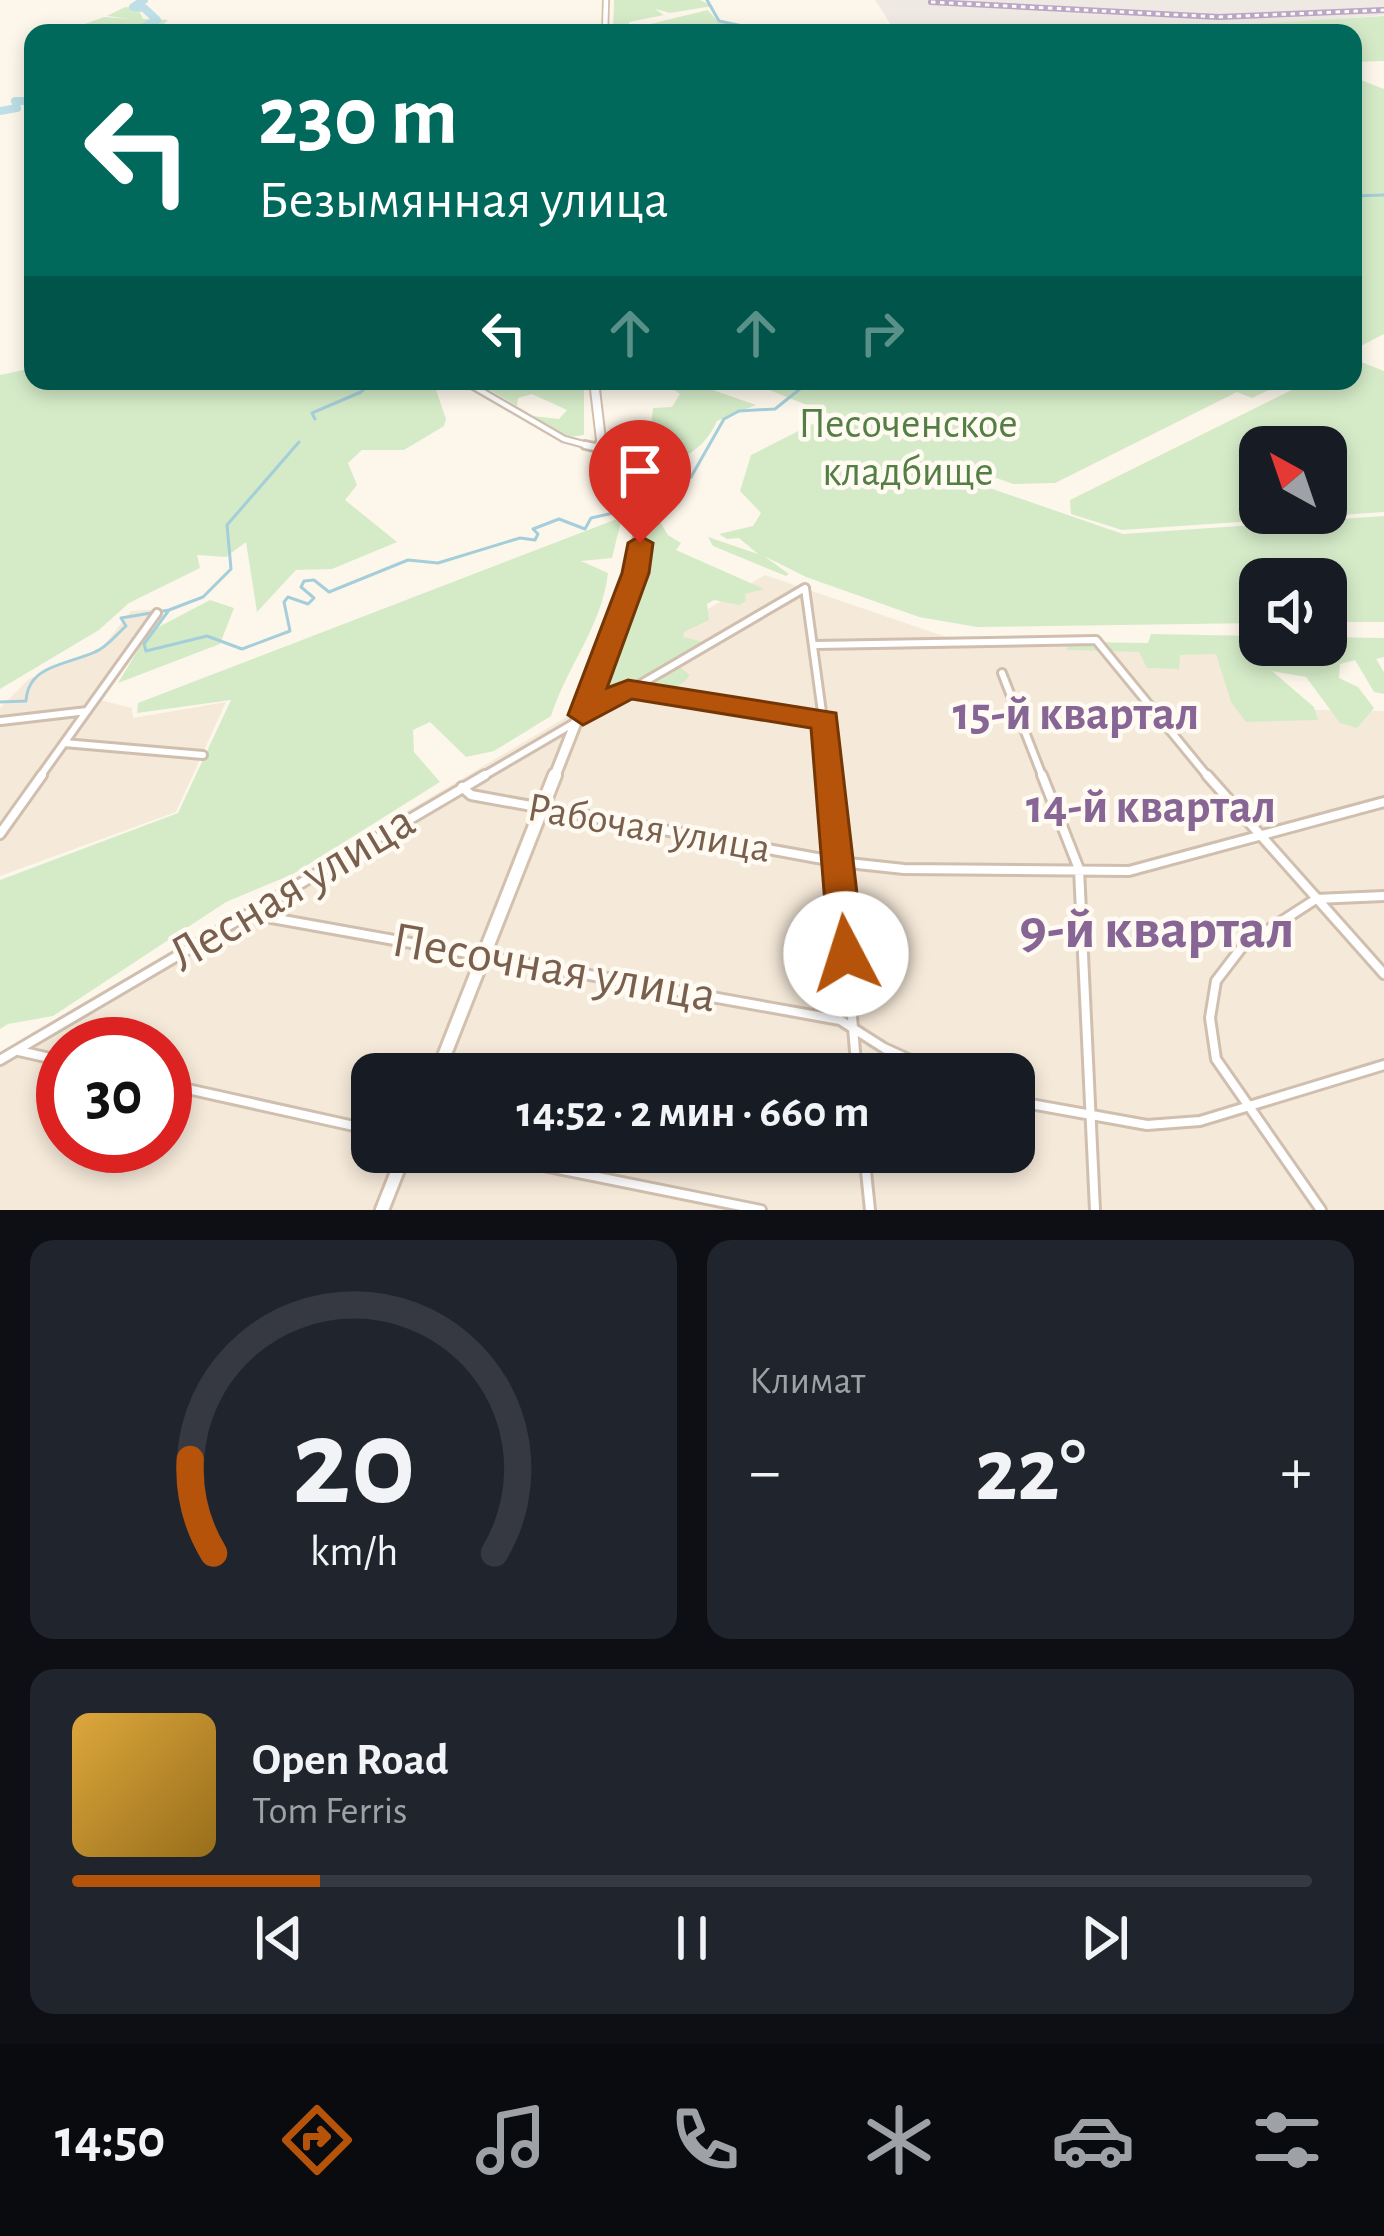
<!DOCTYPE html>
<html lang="ru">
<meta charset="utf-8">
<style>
:root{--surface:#171b24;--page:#20242c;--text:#f1f3f6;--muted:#9ea1a6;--line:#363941;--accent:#b45309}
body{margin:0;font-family:"Alegreya Sans",sans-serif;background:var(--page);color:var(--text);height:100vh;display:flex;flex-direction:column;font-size:45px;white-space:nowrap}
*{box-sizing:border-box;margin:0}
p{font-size:39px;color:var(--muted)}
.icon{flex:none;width:66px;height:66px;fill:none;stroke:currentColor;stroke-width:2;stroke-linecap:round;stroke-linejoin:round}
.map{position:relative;height:1210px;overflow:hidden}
.details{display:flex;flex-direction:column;gap:30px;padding:30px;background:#0d0f14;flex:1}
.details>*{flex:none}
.banner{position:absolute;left:24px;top:24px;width:1338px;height:366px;border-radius:24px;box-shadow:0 6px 18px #0003;background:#00695c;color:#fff;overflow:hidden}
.needle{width:78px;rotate:320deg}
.buttons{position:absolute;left:1239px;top:426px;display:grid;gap:24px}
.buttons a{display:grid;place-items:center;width:108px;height:108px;border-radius:24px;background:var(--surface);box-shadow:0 6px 18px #0003;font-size:60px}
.speed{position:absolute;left:36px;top:1017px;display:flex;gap:24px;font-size:60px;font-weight:700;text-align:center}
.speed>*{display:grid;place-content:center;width:156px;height:156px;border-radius:50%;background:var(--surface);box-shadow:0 6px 18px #0003;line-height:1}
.speed .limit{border:18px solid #d22;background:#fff;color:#111}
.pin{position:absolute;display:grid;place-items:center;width:102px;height:102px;color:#fff;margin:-123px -51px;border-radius:50% 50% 50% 0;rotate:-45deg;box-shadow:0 0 12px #0007}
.pin .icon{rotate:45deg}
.me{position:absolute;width:132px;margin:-66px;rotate:355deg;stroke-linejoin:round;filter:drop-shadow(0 0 9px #0008)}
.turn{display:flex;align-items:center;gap:42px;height:252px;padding:0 36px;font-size:54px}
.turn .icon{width:156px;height:156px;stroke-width:2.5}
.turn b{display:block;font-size:84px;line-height:102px}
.lanes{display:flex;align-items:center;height:114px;padding:0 36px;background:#0003;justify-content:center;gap:60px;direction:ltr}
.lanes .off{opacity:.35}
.big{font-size:90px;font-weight:700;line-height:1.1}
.details .tile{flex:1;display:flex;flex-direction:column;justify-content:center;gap:18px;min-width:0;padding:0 42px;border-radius:24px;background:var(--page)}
.details .dial{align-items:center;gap:0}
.dial svg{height:312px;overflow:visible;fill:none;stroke:var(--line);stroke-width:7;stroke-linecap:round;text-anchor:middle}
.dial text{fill:var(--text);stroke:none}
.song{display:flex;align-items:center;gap:36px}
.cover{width:144px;height:144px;border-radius:18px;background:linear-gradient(135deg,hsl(40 70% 55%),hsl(40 70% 35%))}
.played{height:12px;border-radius:6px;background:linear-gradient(90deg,var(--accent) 20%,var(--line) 20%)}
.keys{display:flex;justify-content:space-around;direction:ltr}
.heat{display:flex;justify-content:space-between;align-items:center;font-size:66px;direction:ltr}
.details .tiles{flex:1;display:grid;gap:30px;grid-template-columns:1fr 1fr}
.tile:last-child{grid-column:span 2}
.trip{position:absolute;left:351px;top:1053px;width:684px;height:120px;border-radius:24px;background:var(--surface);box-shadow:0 6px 18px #0003;font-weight:700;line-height:120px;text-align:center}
.tab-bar{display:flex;height:192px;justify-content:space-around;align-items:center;background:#090b0e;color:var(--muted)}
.tab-bar .icon{width:84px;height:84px}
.tab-bar .current{color:var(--accent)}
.tab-bar b{font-size:54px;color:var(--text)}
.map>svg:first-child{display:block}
.residential{fill:#f5e9d9;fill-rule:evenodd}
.industrial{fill:#eee9e3}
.green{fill:#d5ebc8;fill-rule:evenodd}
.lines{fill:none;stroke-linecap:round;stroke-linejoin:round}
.stream{stroke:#a4ced9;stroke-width:3}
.river{stroke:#bedfe7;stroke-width:8}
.minor-far2-casing{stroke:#d0bfaf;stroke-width:9}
.minor-far1-casing{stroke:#d0bfaf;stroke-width:12}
.minor-casing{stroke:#d0bfaf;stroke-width:14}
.secondary-far3-casing{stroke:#d3c0ad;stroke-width:8}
.secondary-far2-casing{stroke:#d3c0ad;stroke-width:12}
.secondary-far1-casing{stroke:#d3c0ad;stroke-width:15}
.secondary-casing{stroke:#d3c0ad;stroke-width:18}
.minor-far2{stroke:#fff;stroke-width:4.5}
.minor-far1{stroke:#fff;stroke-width:6}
.minor{stroke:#fff;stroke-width:8}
.secondary-far3{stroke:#fff;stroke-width:4.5}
.secondary-far2{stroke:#fff;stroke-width:8}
.secondary-far1{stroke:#fff;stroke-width:9}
.secondary{stroke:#fff;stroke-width:12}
.rail-casing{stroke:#bba7c8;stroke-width:6}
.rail{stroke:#fffaf2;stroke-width:3;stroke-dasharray:4.5;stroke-linecap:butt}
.route{fill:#b45309;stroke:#753606;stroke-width:3}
.labels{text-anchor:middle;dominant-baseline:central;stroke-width:9;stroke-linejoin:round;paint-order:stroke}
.park-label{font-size:42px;fill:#537f44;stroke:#fffaf2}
.street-label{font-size:42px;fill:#795f4d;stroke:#fffaf2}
.quarter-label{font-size:48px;font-weight:bold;fill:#876594;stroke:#fffaf2}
.near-street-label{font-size:51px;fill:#795f4d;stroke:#fffaf2}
.near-quarter-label{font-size:57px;font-weight:bold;fill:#876594;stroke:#fffaf2}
</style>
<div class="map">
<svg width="1384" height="1210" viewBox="0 0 1384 1210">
<rect width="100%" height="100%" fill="#fdf7eb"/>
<!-- residential -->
<path class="residential" d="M 765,575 L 958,641 L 1213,644 L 1260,709 L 1384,711 L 1384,1210 L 0,1210 L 0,1052 L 678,651 L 683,624 ZM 63,1044 L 165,1044 L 165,1146 L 63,1146 ZM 372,1074 L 1014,1074 L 1014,1152 L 372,1152 Z
M 159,609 L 100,700 L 132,708 L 133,718 L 226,702 L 176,812 L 0,876 L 0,708 L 29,679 L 102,648 L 131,611 Z"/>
<!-- industrial -->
<path class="industrial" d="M 875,0 L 1384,0 L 1384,15 L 1258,26 L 1221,24 L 1169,33 L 995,33 L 893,28 Z"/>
<!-- green -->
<path class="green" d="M 614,0 L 700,0 L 713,6 L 670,13 L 655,9 L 664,15 L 629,22 L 628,33 L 613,33 Z
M 125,7 L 138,8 L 143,19 L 168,20 L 160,28 L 163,33 L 60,33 L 104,17 L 132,19 L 107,16 Z
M 708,10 L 718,22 L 762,33 L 646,33 L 646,25 Z
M 1384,16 L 1384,61 L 1353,62 L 1353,33 L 1178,33 L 1220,26 Z
M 1353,77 L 1384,89 L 1384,334 L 1353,350 Z
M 1354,359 L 1384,371 L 1384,512 L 1122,530 L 1071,514 L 1070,500 L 1310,381 L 1353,381 ZM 1260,447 L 1326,447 L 1326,513 L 1260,513 Z
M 33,368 L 33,381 L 433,381 L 446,419 L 444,426 L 404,450 L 362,450 L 348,463 L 357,485 L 345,500 L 397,542 L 332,569 L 296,570 L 257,612 L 246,542 L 226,557 L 197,555 L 200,568 L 129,603 L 99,630 L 0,689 L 0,375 Z
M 493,381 L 584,381 L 584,435 L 569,437 L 532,416 L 559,419 L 567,410 L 532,394 L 518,398 L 517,406 L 485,387 Z
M 662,381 L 687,381 L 756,405 L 717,421 C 704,451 681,459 652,472 L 647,468 L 653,408 L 672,407 L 680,394 Z
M 746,381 L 1288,381 L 1252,398 L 1237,392 L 1055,483 L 1013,484 L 991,476 L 978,484 L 1123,534 L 1384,516 L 1384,622 L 1326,622 L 1326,579 L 1260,579 L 1260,623 L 977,627 L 919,617 L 806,577 L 764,556 L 789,574 L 786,576 L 713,546 L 708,537 L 758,554 L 739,538 L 727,539 L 719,534 L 753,526 L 761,513 L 740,491 L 751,455 L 812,424 L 821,427 L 835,416 Z
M 649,504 L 668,535 L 681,543 L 676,550 L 764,589 L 745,594 L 746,601 L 739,605 L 714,600 L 707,604 L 709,620 L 684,632 L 683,637 L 704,642 L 709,649 L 672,661 L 690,675 C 672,702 633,682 599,693 C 620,635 651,574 641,512 Z
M 622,517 L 612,558 L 581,561 L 608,573 C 602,626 567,666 551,716 L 494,751 L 466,757 L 430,722 L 413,730 L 414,752 L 440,782 L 293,874 L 226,902 L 53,1016 L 8,1024 L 0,1029 L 0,880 L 178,813 L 231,700 L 137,713 L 138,703 Z
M 210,600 L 234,608 L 220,644 L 118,683 L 149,632 Z
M 1151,634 L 1260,636 L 1260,645 L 1326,645 L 1326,637 L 1384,638 L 1384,657 L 1376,659 L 1384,672 L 1384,694 L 1374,692 L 1355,660 L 1340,664 L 1339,678 L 1358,687 L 1374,708 L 1357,728 L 1340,723 L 1306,677 L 1272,671 L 1314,707 L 1318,720 L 1246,722 L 1231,702 L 1216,654 L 1180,655 L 1179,669 L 1147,668 L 1139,652 L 1067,650 L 1068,642 L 1148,643 Z"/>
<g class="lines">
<!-- stream -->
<path class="stream" d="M 707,0 L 719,21 L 776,33
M 1353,196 L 1384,195
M 315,419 L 312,413 L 361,392 L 373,381
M 169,610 L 203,597 L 231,569 L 227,525 L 299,442
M 0,702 L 26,701 C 28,665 66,665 95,652 C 107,647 116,635 126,626 L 121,618 L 169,610 L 144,644 L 146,651 L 207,636 L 242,649 L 290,631 L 284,602 L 288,597 L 308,604 L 314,598 L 301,587 L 304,581 L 314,580 L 329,592 L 408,560 L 438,563 L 520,538 L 535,540 L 538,534 L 533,529 L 559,519 L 585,529 L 591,518 L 640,507 L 641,498 L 691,477 L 724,419 L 739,411 L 775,409 L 810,381"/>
<!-- river -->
<path class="river" d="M 133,33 L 157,20 L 144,8 L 133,7 L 144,0
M 0,111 L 17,108 L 15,101 L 33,101"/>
<defs>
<path id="minor-far2" d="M 464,381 L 564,439 L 597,448"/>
<path id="minor-far1" d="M 585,445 L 599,448
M 816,645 L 1096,640 L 1209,778
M 1002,673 L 1043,778
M 631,690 L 826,720
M 1,721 L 87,711
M 64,743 L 203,755
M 39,778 L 157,613
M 480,778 L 805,588 L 831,778"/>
<path id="minor" d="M 831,775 L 857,1074
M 1042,775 L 1079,869 L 1095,1210
M 1207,775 L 1384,974
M 462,787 L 471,795 L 839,862 L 904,869 L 1129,871 L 1384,802
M 0,834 L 42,775
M 255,915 L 840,1020 L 884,1048 L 941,1074
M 19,1051 L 63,1061
M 0,1060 L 485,775
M 165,1084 L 372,1130
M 1014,1101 L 1147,1125 L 1200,1121 L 1384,1065
M 474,1152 L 761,1210
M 864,1152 L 870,1210
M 1321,1210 L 1216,1059 L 1210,1018 L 1216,981 L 1242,947 L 1316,899 L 1384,896"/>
<path id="secondary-far3" d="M 605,33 L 606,0"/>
<path id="secondary-far2" d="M 594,381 L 602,448"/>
<path id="secondary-far1" d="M 554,778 L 635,573 L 640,531 L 600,445"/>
<path id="secondary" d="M 437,1074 L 555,775
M 382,1210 L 405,1152"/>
</defs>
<!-- minor-far2 casing -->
<use href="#minor-far2" class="minor-far2-casing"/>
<!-- minor-far1 casing -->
<use href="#minor-far1" class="minor-far1-casing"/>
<!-- minor casing -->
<use href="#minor" class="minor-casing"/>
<!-- secondary-far3 casing -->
<use href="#secondary-far3" class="secondary-far3-casing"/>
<!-- secondary-far2 casing -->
<use href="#secondary-far2" class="secondary-far2-casing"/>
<!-- secondary-far1 casing -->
<use href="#secondary-far1" class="secondary-far1-casing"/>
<!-- secondary casing -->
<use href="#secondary" class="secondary-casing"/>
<!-- minor-far2 -->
<use href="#minor-far2" class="minor-far2"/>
<!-- minor-far1 -->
<use href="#minor-far1" class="minor-far1"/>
<!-- minor -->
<use href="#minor" class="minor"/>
<!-- secondary-far3 -->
<use href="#secondary-far3" class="secondary-far3"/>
<!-- secondary-far2 -->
<use href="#secondary-far2" class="secondary-far2"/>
<!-- secondary-far1 -->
<use href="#secondary-far1" class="secondary-far1"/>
<!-- secondary -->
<use href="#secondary" class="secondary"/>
<defs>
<path id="rail" d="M 931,2 L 1219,17 L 1384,10"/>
</defs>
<!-- rail casing -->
<use href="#rail" class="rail-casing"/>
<!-- rail -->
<use href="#rail" class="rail"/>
</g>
<!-- route -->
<path class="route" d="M 640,536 L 653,543 L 649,573 L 607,688 L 628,680 L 836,713 L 864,954 L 859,964 L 846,968 L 834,964 L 829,954 L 811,728 L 632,699 L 583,725 L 568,715 L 622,573 L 628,543 Z"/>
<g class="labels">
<!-- park labels -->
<g class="park-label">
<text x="908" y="424">Песоченское<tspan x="908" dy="48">кладбище</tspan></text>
</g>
<!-- street labels -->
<g class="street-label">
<text transform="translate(649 828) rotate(10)">Рабочая улица</text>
</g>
<!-- quarter labels -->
<g class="quarter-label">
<text x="1076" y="715">15-й квартал</text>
<text x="1151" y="808">14-й квартал</text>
</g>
<!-- near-street labels -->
<g class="near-street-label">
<text transform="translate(292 888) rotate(-31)">Лесная улица</text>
<text transform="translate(554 968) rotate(10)">Песочная улица</text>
</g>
<!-- near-quarter labels -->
<g class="near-quarter-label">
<text x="1157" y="929">9-й квартал</text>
</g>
</g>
</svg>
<div class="buttons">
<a><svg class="needle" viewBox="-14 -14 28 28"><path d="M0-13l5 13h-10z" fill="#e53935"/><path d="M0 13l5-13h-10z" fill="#9ea1a6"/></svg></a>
<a><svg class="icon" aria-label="sound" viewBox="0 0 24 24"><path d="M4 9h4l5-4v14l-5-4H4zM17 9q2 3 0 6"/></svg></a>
</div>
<div class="speed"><div class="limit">30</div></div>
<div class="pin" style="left:640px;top:543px;background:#d93025"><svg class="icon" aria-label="arrive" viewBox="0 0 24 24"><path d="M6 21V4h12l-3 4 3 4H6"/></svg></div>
<svg class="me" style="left:846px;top:954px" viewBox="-20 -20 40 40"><circle r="19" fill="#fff"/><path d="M0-13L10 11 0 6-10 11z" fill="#b45309"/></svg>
<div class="trip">14:52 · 2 мин · 660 m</div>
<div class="banner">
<div class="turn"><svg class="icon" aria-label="left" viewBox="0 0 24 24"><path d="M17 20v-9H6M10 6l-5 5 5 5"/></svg><div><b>230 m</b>Безымянная улица</div></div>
<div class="lanes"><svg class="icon" aria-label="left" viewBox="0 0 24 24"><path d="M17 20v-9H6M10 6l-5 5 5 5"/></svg><svg class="icon off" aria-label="ahead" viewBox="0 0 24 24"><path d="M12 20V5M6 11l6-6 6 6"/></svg><svg class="icon off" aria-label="ahead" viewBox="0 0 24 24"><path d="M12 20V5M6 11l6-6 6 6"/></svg><svg class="icon off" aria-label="right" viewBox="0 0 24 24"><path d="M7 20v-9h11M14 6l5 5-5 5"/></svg></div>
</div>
</div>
<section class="details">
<div class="tiles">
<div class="tile dial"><svg viewBox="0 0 100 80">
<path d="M14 69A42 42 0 1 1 86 69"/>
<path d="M14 69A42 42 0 0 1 8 45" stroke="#b45309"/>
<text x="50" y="56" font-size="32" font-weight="700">20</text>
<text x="50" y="72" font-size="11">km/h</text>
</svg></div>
<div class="tile"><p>Климат</p>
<div class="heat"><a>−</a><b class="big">22°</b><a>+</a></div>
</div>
<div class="tile">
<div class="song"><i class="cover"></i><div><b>Open Road</b><p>Tom Ferris</p></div></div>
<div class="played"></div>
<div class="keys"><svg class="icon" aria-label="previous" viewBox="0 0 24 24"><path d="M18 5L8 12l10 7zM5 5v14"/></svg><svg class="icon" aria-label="pause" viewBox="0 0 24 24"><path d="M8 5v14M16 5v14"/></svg><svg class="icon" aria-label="next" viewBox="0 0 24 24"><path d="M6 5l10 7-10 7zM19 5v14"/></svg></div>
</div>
</div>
</section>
<nav class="tab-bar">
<b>14:50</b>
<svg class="icon current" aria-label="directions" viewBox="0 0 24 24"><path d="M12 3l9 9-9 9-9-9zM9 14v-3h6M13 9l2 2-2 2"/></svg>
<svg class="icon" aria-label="music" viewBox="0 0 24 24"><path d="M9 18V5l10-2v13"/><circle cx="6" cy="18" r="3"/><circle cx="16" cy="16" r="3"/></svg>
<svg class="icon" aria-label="phone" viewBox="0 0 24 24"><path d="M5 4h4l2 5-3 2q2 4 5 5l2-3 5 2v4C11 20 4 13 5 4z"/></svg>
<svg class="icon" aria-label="climate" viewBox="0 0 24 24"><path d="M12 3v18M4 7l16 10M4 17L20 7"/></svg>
<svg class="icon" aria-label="car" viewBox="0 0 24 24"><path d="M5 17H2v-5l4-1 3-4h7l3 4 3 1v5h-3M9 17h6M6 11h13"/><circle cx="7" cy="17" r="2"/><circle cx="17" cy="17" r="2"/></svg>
<svg class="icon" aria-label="filters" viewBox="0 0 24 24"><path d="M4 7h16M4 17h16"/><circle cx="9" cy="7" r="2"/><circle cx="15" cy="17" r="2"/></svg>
</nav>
